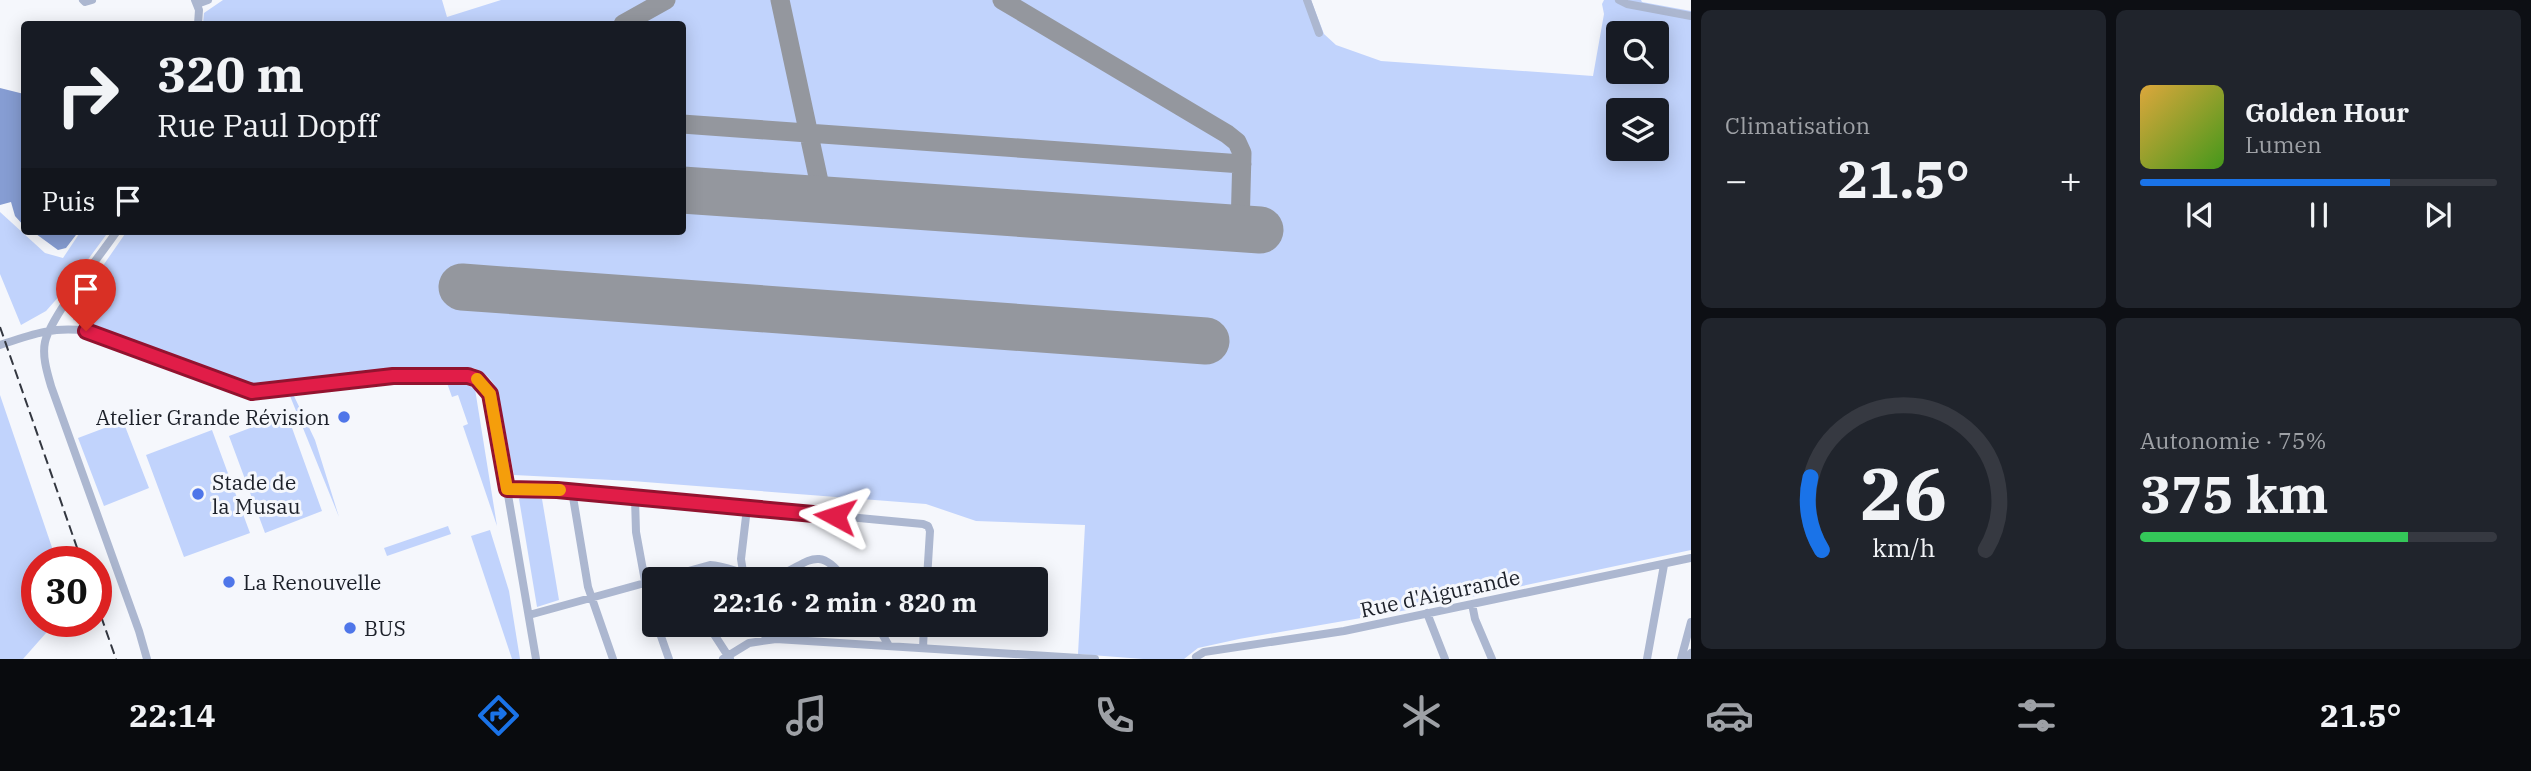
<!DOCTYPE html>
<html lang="fr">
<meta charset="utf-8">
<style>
:root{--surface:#171b24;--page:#20242c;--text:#f1f3f6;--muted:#9ea1a6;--line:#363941;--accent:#1a73e8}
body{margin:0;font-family:"IBM Plex Serif",serif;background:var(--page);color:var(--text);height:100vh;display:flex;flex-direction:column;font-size:26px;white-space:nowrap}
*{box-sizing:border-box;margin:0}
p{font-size:23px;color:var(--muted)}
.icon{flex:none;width:38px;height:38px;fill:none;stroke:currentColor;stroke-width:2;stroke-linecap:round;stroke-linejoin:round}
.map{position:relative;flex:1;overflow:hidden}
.side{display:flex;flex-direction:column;gap:10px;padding:10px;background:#0d0f14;width:840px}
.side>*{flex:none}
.guide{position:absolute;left:21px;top:21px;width:665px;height:214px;border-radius:7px;box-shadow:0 4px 18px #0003;background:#171b24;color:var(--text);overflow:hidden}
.buttons{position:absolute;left:1606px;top:21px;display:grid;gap:14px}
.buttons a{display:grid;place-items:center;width:63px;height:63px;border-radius:7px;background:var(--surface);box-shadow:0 4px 18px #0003;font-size:35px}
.speed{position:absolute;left:21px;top:546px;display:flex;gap:14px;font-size:35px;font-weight:700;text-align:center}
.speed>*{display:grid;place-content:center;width:91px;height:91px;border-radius:50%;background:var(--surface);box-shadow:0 4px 18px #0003;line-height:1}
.speed .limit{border:10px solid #d22;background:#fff;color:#111}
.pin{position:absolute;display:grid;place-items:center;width:60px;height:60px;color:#fff;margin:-72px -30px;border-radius:50% 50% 50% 0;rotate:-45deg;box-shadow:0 0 7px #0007}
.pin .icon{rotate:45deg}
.me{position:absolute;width:77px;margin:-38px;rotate:275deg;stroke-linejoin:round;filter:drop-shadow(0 0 5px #0008)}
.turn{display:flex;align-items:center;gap:24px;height:147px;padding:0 21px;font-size:32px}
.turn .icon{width:91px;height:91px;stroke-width:2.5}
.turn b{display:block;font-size:49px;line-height:60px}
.then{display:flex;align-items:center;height:66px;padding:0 21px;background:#0003;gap:14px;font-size:26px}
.big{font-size:52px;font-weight:700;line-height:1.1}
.side .card{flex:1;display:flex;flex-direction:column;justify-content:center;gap:10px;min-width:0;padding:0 24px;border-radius:10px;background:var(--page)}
.side .dial{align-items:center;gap:0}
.dial svg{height:182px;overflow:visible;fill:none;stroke:var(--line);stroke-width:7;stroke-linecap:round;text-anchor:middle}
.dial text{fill:var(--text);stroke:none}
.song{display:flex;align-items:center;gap:21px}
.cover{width:84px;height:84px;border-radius:10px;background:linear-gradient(135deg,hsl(40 70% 55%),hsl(100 70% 35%))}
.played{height:7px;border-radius:4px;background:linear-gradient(90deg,var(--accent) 70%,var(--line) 70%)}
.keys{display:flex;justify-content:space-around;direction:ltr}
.heat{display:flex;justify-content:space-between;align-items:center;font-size:38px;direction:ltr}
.charge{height:10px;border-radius:5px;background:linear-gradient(90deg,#34c759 75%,var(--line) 0)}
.side .tiles{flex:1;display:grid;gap:10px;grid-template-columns:repeat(2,1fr)}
.trip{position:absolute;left:642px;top:567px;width:406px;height:70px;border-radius:7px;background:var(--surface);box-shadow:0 4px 18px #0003;font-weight:700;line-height:70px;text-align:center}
.menu{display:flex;height:112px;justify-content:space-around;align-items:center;background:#090b0e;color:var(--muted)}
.menu .icon{width:49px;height:49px}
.menu .active{color:var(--accent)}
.menu b{font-size:32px;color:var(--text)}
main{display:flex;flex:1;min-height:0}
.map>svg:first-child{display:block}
.green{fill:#c1d3fc;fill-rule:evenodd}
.water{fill:#869dd3}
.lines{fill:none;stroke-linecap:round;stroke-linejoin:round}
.taxiway{stroke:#94979e;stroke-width:19}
.runway{stroke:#94979e;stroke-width:47}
.minor{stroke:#acb7d0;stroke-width:8}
.rail{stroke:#333740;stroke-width:2;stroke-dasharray:10 5;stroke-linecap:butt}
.route-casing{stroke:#92132f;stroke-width:18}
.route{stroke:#e11d48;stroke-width:12}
.slow{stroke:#f59e0b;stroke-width:12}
.poi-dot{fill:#4f76e9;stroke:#f5f7fc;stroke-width:2.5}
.labels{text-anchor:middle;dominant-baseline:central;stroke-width:6;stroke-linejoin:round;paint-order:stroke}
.poi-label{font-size:21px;fill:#1c2029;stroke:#f5f7fc;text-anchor:start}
.street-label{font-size:21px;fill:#1c2029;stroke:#f5f7fc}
</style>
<main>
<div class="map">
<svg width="1691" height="659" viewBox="0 0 1691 659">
<rect width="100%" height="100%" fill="#f5f7fc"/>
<!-- green -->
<path class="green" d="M 223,0 L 442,0 L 447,17 L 501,0 L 1311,0 L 1324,34 L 1336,45 L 1381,61 L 1593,76 L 1604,14 L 1602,4 L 1604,0 L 1641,0 L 1642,2 L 1691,11 L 1691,550 L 1419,608 L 1239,639 L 1198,648 L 1184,659 L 1143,659 L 1078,654 L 1085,525 L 976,521 L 926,504 L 632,481 L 514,475 L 497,390 C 492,379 485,373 474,368 L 392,369 L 257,385 L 244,382 L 94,325 L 73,320 L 73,309 L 127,231 L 682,231 L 682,24 L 203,24 L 204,13 ZM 1619,33 L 1657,33 L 1657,72 L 1619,72 ZM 1619,110 L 1657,110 L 1657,149 L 1619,149 Z
M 0,212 L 45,253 L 63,258 L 81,231 L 109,231 L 70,284 L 46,311 L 21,325 L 0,274 Z
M 447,383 L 464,383 L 475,389 L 497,526 L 463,426 L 468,424 L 458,395 L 452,397 Z
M 0,395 L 57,562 L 37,562 L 37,621 L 78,621 L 79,624 L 65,635 L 54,624 L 23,659 L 0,659 Z
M 290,396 L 294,396 L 315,440 L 339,517 Z
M 287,414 L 322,511 L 265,533 L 229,436 Z
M 123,421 L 149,488 L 104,506 L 78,438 Z
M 212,430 L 250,533 L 184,557 L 146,455 Z
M 522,496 L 542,499 L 559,600 L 537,607 L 519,499 Z
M 448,526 L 451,534 L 387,556 L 384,548 Z
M 490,530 L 509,591 L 520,659 L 512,659 L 471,536 Z"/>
<!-- water -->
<path class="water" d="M 0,88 L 24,94 L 24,226 L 15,216 L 11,202 L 0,205 Z
M 32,231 L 79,231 L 66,248 L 58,250 Z"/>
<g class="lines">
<!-- taxiway -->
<path class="taxiway" d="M 780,0 L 823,200
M 1002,0 L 1227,134 L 1237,142 L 1242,153 L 1240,229
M 623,24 L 666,0
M 682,124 L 1242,164"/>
<!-- runway -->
<path class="runway" d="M 682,190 L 1260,230
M 462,287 L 1206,341"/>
<!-- minor -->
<path class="minor" d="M 83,0 L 85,2 L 92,0
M 195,0 L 199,10 L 198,24
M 1307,0 L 1319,33
M 1619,0 L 1627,4 L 1691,16
M 197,4 L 208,0
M 117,231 C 100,256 51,316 45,342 C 42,356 47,372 51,386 L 139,631 L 147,659
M 0,345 C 30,335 54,326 86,331 L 252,392 L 393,376 L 468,376 L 484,385 L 490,394 L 493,407 L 536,659
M 507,490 L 572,491 L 923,524 L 928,526 L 930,531 L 927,579
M 572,491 L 588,587 L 613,659
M 635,498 L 636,532 L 647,592 L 654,616
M 744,578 L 741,559 L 747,508
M 1472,604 L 1475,619 L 1492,659
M 1427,613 L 1445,659
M 529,615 L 710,565 C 728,566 744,576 763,577 C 800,579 813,534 844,579
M 657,625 L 669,659
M 708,625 L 730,659
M 762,625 L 766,639
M 877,625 L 889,646
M 923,648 L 924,625
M 1196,657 L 1204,652 L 1344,631 L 1691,558
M 723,659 L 749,643 L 776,639 L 1095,659
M 1647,659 L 1664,565
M 1681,659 L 1691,622
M 1685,659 L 1691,653"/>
<!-- rail -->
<path class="rail" d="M 0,327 L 82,562
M 96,602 L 116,659"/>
</g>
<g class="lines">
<defs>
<path id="route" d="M 86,331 L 252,392 L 393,376 L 468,376 L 477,379 L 490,394 L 507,489 L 557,490 L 835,516"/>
</defs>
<!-- route casing -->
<use href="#route" class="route-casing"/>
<!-- route -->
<use href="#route" class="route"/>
<!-- slow -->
<path class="slow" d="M 477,379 L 490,394 L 507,489 L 560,490"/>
</g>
<!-- markers -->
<g class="poi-dot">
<circle cx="344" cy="417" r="7"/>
<circle cx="198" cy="494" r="7"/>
<circle cx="229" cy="582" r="7"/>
<circle cx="350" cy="628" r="7"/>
</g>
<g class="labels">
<!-- poi labels -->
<g class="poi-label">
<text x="330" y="417" text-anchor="end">Atelier Grande Révision</text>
<text x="212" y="482">Stade de<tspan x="212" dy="24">la Musau</tspan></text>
<text x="243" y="582">La Renouvelle</text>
<text x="364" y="628">BUS</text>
</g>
<!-- street labels -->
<g class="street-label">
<text transform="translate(1440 593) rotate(-12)">Rue d'Aigurande</text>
</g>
</g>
</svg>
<div class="buttons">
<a><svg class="icon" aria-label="search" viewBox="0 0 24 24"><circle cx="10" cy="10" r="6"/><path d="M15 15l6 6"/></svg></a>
<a><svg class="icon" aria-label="layers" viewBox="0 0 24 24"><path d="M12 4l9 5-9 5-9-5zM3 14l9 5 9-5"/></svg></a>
</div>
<div class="speed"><div class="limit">30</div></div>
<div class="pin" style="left:86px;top:331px;background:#d93025"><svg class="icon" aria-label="arrive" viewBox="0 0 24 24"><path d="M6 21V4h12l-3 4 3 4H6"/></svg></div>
<svg class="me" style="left:835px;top:516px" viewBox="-20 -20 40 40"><path d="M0-17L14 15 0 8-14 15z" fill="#e11d48" stroke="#fff" stroke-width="4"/></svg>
<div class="trip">22:16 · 2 min · 820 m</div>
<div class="guide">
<div class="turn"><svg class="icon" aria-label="right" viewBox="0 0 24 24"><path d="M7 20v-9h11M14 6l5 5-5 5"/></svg><div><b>320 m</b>Rue Paul Dopff</div></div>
<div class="then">Puis<svg class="icon" aria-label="arrive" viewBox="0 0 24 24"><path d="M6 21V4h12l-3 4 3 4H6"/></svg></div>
</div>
</div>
<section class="side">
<div class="tiles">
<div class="card"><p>Climatisation</p>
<div class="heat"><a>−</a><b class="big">21.5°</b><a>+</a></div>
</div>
<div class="card">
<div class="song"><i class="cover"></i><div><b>Golden Hour</b><p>Lumen</p></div></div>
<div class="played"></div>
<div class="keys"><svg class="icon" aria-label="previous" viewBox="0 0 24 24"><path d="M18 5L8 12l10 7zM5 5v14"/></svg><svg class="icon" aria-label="pause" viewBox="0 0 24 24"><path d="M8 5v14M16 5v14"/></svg><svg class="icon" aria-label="next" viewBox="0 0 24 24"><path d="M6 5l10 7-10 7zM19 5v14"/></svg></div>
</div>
<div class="card dial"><svg viewBox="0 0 100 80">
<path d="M14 69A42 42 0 1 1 86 69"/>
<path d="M14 69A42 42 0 0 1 9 37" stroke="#1a73e8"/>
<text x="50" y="56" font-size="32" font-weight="700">26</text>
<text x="50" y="72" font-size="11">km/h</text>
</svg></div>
<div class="card"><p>Autonomie · 75%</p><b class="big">375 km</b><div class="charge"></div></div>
</div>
</section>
</main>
<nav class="menu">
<b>22:14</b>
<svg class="icon active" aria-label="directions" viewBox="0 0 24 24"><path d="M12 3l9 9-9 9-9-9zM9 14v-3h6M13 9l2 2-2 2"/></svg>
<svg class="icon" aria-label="music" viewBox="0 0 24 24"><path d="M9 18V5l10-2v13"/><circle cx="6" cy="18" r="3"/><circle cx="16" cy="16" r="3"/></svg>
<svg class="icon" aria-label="phone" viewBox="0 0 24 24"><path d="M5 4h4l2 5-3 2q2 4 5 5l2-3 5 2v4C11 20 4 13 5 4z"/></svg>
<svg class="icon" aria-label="climate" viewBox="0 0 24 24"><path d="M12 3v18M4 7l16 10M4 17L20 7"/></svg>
<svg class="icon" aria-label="car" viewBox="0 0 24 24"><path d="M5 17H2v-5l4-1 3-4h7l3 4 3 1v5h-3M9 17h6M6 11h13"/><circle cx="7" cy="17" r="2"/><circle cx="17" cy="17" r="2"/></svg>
<svg class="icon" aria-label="filters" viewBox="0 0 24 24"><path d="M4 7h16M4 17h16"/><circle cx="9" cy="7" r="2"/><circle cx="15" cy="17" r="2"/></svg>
<b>21.5°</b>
</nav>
